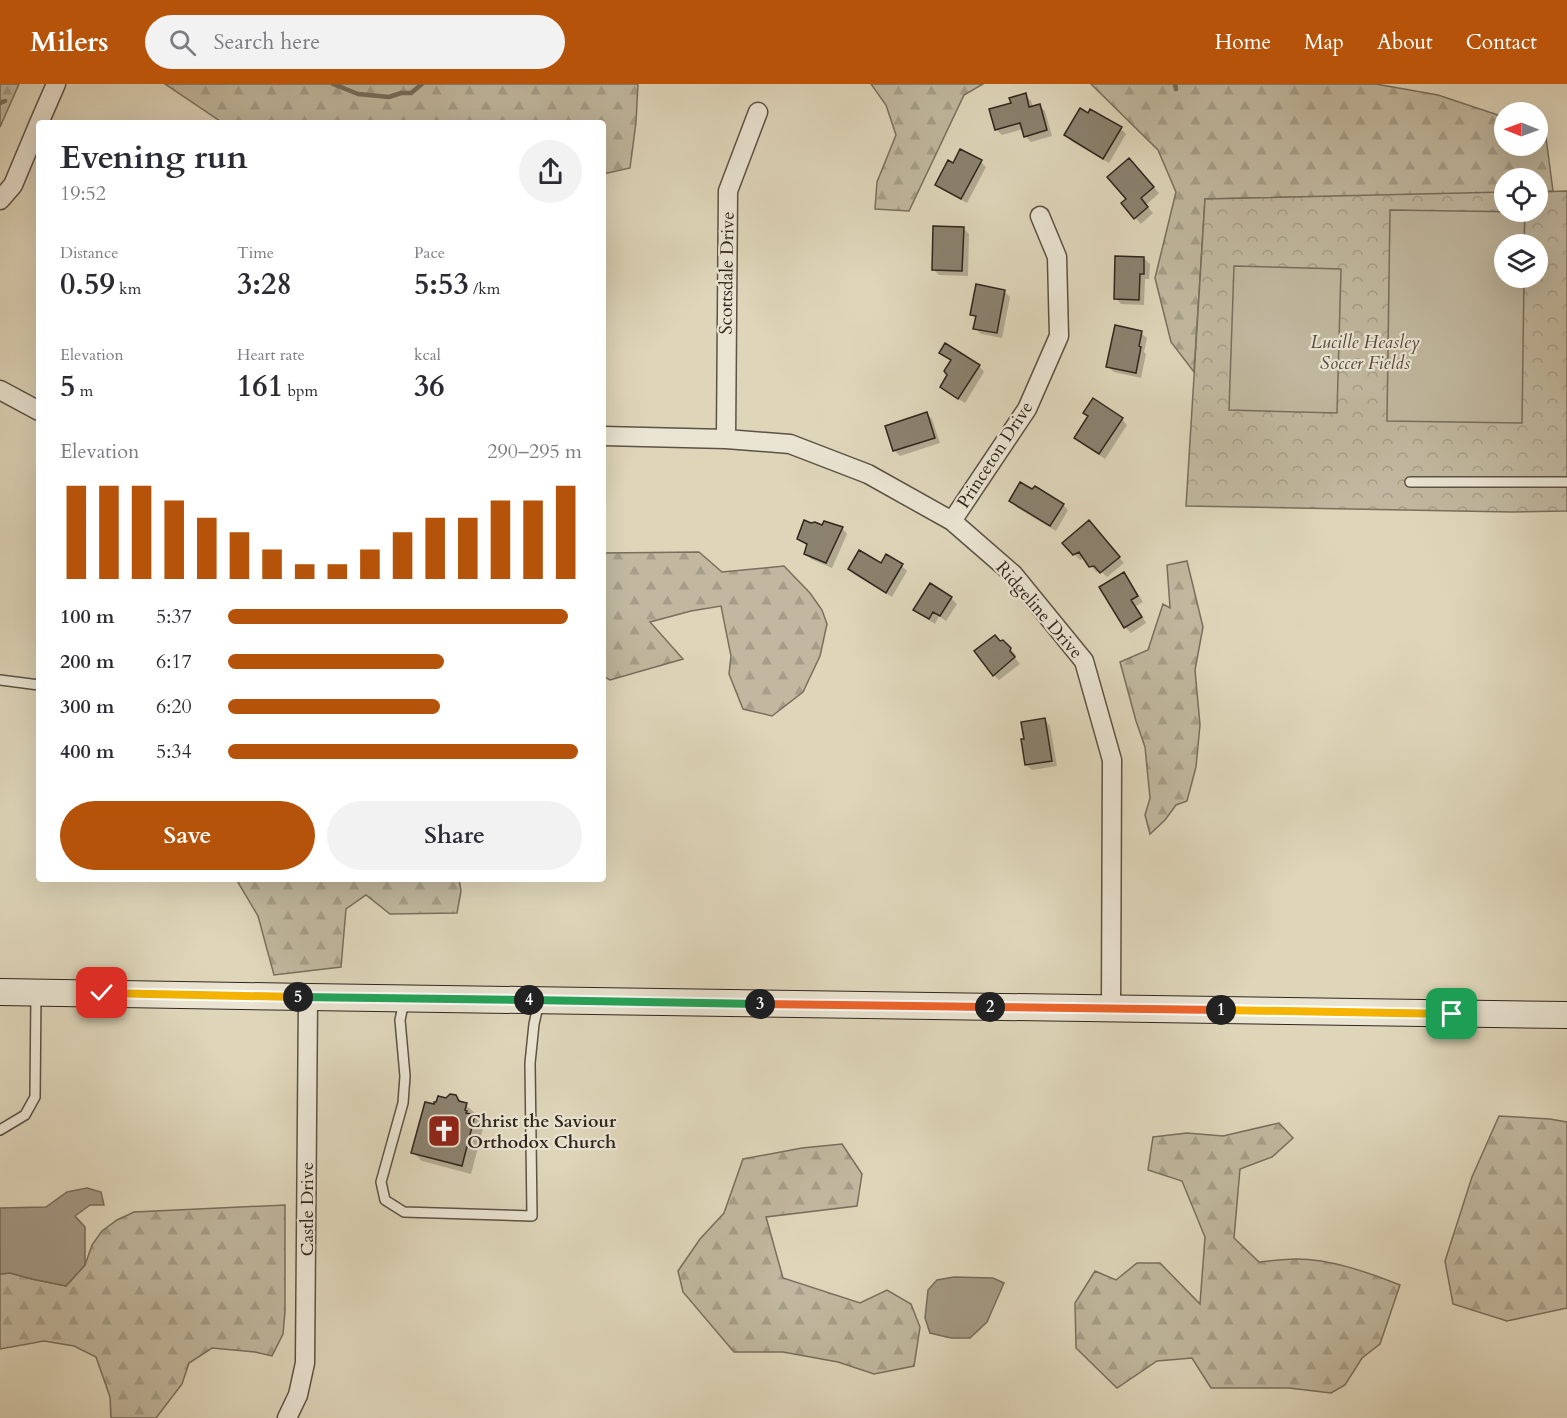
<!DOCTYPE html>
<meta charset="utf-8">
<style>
:root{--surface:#fff;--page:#f2f2f3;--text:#2b2b33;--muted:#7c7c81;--accent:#b45309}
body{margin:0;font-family:Cardo,serif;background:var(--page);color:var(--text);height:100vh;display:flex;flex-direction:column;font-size:22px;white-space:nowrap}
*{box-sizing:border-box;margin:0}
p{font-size:20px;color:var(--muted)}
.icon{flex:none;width:33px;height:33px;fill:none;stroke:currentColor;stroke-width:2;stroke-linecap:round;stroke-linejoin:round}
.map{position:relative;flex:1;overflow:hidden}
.panel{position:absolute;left:36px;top:36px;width:570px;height:762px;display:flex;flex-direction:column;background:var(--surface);border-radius:6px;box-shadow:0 6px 24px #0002}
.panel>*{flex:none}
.needle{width:39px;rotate:271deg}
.tools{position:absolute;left:1494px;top:18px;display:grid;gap:12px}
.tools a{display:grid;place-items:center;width:54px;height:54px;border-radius:50%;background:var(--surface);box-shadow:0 6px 24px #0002;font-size:30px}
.pin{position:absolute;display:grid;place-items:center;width:51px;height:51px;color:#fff;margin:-26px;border-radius:12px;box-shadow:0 3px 9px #0006}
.km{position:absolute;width:30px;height:30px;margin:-15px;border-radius:50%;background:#222;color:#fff;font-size:16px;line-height:30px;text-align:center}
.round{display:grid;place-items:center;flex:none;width:63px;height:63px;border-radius:32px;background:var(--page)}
.head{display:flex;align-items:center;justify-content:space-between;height:102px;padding:0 24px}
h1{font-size:33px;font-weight:600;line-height:45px}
.stats{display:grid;grid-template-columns:repeat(3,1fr);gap:9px;height:102px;padding:6px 24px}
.stats div{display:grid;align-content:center}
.stats b{font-size:30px;font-weight:600}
.stats small{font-size:16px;font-weight:400}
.stats p{font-size:16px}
.chart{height:168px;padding:12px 24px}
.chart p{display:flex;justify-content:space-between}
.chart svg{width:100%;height:108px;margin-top:6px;stroke:var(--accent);stroke-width:6}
.action{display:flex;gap:12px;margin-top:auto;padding:12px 24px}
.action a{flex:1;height:69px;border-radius:36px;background:var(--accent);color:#fff;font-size:24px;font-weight:600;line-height:69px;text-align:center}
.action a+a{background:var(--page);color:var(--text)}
ul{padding:0 24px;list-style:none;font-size:20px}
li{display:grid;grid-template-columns:96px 72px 1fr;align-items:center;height:45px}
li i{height:15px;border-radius:8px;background:var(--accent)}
header{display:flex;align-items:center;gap:36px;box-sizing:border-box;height:84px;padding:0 30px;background:var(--accent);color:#fff}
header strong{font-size:28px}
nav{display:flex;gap:33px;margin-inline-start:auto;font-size:21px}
.search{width:420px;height:54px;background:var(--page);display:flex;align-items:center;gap:15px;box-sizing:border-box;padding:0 21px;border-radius:33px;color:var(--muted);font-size:22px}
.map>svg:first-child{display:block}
.forest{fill:url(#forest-firs);stroke:#786f5e;stroke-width:1.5}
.park{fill:url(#park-crowns);stroke:#786f5e;stroke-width:1.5;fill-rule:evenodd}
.pitch{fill:#c1b89f;stroke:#786f5e;stroke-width:1.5}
.water{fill:#a49a85;stroke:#766c5c;stroke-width:1.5}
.shadow{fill:#0003}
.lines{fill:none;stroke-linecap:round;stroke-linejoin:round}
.stream{stroke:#766c5c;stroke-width:4.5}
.building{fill:#8b826f;stroke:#30261e;stroke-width:1.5}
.service-casing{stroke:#5c5245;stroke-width:12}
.minor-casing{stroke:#5c5245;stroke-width:21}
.secondary-casing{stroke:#30261e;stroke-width:28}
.service{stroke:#eae4d2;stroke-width:9}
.minor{stroke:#eae4d2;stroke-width:18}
.secondary{stroke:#eae4d2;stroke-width:26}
.split-1-casing{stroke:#fff;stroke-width:12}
.split-2-casing{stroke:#fff;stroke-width:12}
.split-3-casing{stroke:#fff;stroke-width:12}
.split-4-casing{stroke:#fff;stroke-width:12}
.split-5-casing{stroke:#fff;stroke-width:12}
.split-6-casing{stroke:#fff;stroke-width:12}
.split-1{stroke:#f5b400;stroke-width:8}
.split-2{stroke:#f0652b;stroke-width:8}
.split-3{stroke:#f0652b;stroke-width:8}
.split-4{stroke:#22a559;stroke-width:8}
.split-5{stroke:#22a559;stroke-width:8}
.split-6{stroke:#f5b400;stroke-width:8}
.labels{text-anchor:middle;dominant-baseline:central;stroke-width:4.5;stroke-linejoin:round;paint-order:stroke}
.street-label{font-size:18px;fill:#30261e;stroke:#eae4d2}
.park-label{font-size:18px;font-style:italic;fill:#544a3e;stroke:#eae4d2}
.poi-label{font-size:18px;font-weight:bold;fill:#30261e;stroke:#eae4d2;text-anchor:start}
</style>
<header>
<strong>Milers</strong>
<div class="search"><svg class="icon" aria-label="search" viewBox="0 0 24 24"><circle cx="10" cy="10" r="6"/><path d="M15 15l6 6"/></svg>Search here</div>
<nav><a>Home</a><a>Map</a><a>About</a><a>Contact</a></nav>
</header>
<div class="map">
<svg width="1567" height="1334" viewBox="0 0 1567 1334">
<defs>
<pattern id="forest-firs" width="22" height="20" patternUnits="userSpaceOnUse" patternTransform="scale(1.5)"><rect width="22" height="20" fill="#c1b89f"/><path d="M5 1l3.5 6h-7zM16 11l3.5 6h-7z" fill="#a69e88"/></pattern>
<pattern id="park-crowns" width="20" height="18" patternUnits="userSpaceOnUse" patternTransform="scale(1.5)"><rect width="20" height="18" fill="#c1b89f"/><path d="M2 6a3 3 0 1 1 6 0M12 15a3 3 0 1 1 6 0" fill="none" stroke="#a69e88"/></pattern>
</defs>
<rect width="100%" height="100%" fill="#dfd6ba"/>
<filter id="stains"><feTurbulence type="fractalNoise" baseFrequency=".00333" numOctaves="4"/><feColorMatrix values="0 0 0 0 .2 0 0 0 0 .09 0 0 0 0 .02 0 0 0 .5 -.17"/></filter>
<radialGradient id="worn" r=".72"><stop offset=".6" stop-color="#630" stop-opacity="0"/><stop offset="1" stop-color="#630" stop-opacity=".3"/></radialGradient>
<!-- forest -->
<path class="forest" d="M0 0H19L0 43Z
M165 0H638L636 38 630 84 603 90V39H223Z
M871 0H983L964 11 909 127 875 125 877 98 896 51 886 21Z
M1091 0H1376L1438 11 1504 33V62H1538V44L1545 46 1553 107 1538 108V94H1504V109L1205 115 1194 288 1171 258 1155 194 1176 108 1158 66Z
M699 468 722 488 784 482 810 509 822 526 827 540 820 572 803 608 772 632 743 625 729 590 731 572 721 522 691 527 650 538 683 575 610 596 603 592V469Z
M1187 477 1203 543 1195 586 1200 641 1196 683 1187 717 1176 721 1165 736 1150 750 1145 731 1150 714 1145 663 1136 637 1120 578 1148 566 1163 520 1170 524 1167 481Z
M236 795H459L461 807 457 829 390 830 366 811 346 825 341 883 274 891 258 832Z
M1499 1032 1550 1035 1567 1038V1224L1507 1237 1453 1220 1445 1177 1472 1093Z
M1279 1039 1293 1054 1272 1073 1240 1085 1234 1154 1259 1178C1271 1177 1284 1175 1296 1175 1331 1175 1367 1188 1400 1201L1380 1260 1362 1274 1345 1301 1331 1309 1289 1304H1211L1192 1274 1157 1277 1117 1304 1076 1264 1075 1219 1095 1187 1116 1196 1137 1179H1160L1200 1220 1205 1153 1182 1097 1148 1086 1153 1053 1187 1049 1223 1052Z
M842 1060 862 1090 857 1122 766 1133 783 1194 860 1219 887 1206 911 1220 920 1243 914 1282 874 1290 838 1278 783 1268H734L683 1208 678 1187 700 1155 724 1129 743 1075 802 1064Z
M285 1121V1227L283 1250 272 1272 255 1268 212 1264 189 1279 182 1300 156 1334H111L110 1313 96 1273 74 1262 44 1257 0 1265V1190L10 1189 32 1195 66 1202 85 1181 92 1161 102 1147 117 1136 134 1128Z"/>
<!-- park -->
<path class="park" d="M1567 107V427L1512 428 1186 422 1205 115 1504 108V128H1538V108ZM1504 160H1538V194H1504Z"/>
<!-- pitch -->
<path class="pitch" d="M1390 126 1525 128 1524 160H1504V194H1524L1522 339 1387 337Z
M1234 182 1341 185 1337 329 1229 326Z"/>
<!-- water -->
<path class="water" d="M87 1104 101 1108 104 1121H90L75 1132 85 1143V1181L66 1202 32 1195 10 1189 0 1190V1124L46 1123 67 1108Z
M954 1193 993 1194 1004 1199 987 1238 970 1254H951L930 1249 925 1234 928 1206 937 1196Z"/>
<!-- shadow -->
<path class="shadow" d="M1025 11 1031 17 1033 23 1040 22 1045 27 1052 52 1031 58 1025 52 1023 45 1002 51 996 45 1013 20Z
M1121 45 1126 50 1109 79 1071 57 1066 51Z
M981 78 986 83 967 119 943 106 937 100 953 81Z
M1134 82 1159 109 1146 121 1153 129 1141 140 1123 120 1128 115Z
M963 144 969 150 968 192 939 191 933 185Z
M1144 174 1150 180 1149 195H1145L1144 221 1121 220 1116 214Z
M1004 207 1010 213 1002 254 981 250 975 244 977 235 972 230Z
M1141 249 1147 254 1144 268 1146 270 1141 294 1114 288 1108 283Z
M941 268 979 282 984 288 965 319 947 308 942 303 949 291 952 277Z
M1085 329 1122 335 1127 341 1105 375 1081 359 1076 354 1089 333Z
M927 330 932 335 940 359 900 372 894 366Z
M1011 417 1063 421 1068 426 1056 447 1016 423Z
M823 442 842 444 847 450 832 484 811 475 806 469 808 462 799 455Z
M1094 444 1124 479 1107 493 1101 487 1096 488 1085 474 1080 476 1064 459Z
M902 482 907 487 892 513 855 491 849 485Z
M1124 490 1129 496 1143 518 1136 522 1146 539 1131 549 1125 543 1102 504Z
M951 514 957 520 946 537 939 532 935 540 921 531 915 525Z
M1003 558 1016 571 1015 574 1020 580 999 596 994 591 1000 559Z
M1045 636 1050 642 1057 682 1032 686 1026 681 1025 656Z
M455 1012 475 1029 474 1032 484 1041 471 1090 422 1077 413 1068 435 1022Z"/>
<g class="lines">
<!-- stream -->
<path class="stream" d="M333 0 358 10 389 13 401 9H411L422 0
M1175 0 1176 5
M0 19 5 17"/>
</g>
<!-- building -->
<path class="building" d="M1026 9 1029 23 1040 20 1047 46 1024 53 1020 39 995 46 989 25 1011 19 1009 14Z
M1080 24 1088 29 1090 25 1122 43 1103 75 1064 51Z
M960 65 982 76 961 115 935 101 948 76 953 79Z
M1129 74 1154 103 1141 114 1148 123 1134 135 1121 119 1126 115 1107 93Z
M933 142 964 143 962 187 932 186Z
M1115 172 1144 173V190H1140L1139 216 1114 215Z
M976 200 1005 206 997 249 973 245 976 232 970 231Z
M1115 241 1142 247 1139 262 1141 263 1136 289 1106 283Z
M945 259 980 281 958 315 940 303 947 291 944 287 951 276 939 269Z
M1093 314 1123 334 1099 370 1074 354 1088 332 1083 329Z
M927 328 935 354 893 367 885 342Z
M1020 398 1032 405 1035 402 1064 420 1050 442 1009 417Z
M804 436 811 439 815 438 822 441 824 437 843 443 826 479 804 470 807 460 797 455Z
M1089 436 1120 473 1100 489 1094 482 1089 483 1079 468 1073 471 1062 459Z
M859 466 881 479 886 470 903 480 886 509 848 485Z
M1124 488 1138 512 1131 516 1142 533 1124 544 1099 503Z
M930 499 952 513 940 532 933 528 929 535 913 526Z
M995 551 1000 557 1003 556 1011 564 1010 567 1015 573 993 592 974 567Z
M1045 634 1052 677 1025 681 1021 655H1024L1021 638Z
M450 1010 456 1011 459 1017 467 1019 465 1026 467 1027 466 1029 475 1031 462 1082 411 1069 425 1018 434 1020V1018H436L438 1012 446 1014Z"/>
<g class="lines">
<defs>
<path id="service" d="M1410 398H1567
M0 596 39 601
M404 917 400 936 405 992 403 1019 381 1098 385 1116 404 1128 532 1132 530 979 534 940 539 918
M0 1046 25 1031 35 1013 36 909"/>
<path id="minor" d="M39 39 56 0
M0 116 13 101 39 39
M0 306 39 327
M603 352 726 355 790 360 868 390 952 437 1013 490 1084 577 1112 676 1111 925
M726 355 728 107 758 28
M952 437 1027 325 1059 252 1057 173 1040 132
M287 1334 298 1311 305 1279 308 913"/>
<path id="secondary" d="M0 908 308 913 1567 931"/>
</defs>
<!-- service casing -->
<use href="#service" class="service-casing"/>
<!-- minor casing -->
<use href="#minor" class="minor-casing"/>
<!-- secondary casing -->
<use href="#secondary" class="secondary-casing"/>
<!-- service -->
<use href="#service" class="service"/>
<!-- minor -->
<use href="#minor" class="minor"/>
<!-- secondary -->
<use href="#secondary" class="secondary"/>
</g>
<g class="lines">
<defs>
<path id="split-1" d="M1221 926 1452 930"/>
<path id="split-2" d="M990 923 1221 926"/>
<path id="split-3" d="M760 920 990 923"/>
<path id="split-4" d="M529 916 760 920"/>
<path id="split-5" d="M298 913 529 916"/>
<path id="split-6" d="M102 909 298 913"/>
</defs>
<!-- split-1 casing -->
<use href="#split-1" class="split-1-casing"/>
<!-- split-2 casing -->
<use href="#split-2" class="split-2-casing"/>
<!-- split-3 casing -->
<use href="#split-3" class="split-3-casing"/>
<!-- split-4 casing -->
<use href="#split-4" class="split-4-casing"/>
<!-- split-5 casing -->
<use href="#split-5" class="split-5-casing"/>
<!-- split-6 casing -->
<use href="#split-6" class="split-6-casing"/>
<!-- split-1 -->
<use href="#split-1" class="split-1"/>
<!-- split-2 -->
<use href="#split-2" class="split-2"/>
<!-- split-3 -->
<use href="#split-3" class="split-3"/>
<!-- split-4 -->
<use href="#split-4" class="split-4"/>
<!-- split-5 -->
<use href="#split-5" class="split-5"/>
<!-- split-6 -->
<use href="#split-6" class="split-6"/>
</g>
<!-- icons -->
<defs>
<symbol id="church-square" viewBox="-11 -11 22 22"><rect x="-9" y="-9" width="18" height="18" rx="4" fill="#8f2418" stroke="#eae4d2"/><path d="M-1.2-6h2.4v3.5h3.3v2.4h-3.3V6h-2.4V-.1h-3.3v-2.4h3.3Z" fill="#fff"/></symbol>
</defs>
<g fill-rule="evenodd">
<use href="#church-square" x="425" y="1028" width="38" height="38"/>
</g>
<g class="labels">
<!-- street labels -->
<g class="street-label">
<text transform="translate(727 189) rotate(-89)">Scottsdale Drive</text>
<text transform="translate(995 371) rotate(-57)">Princeton Drive</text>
<text transform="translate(1039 526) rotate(49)">Ridgeline Drive</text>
<text transform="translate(307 1125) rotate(-90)">Castle Drive</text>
</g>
<!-- park labels -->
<g class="park-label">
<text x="1365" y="258">Lucille Heasley<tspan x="1365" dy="21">Soccer Fields</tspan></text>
</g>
<!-- poi labels -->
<g class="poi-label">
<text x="467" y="1037">Christ the Saviour<tspan x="467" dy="21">Orthodox Church</tspan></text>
</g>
</g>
<rect width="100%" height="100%" filter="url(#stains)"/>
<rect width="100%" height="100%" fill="url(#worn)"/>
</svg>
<div class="tools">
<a><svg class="needle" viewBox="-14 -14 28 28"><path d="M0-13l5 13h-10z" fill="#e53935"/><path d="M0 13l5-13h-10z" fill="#7c7c81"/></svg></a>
<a><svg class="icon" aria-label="locate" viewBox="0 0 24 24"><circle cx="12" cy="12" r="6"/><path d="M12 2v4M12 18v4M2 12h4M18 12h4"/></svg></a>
<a><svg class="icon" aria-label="layers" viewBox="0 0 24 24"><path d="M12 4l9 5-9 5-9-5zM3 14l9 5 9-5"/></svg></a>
</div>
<div class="pin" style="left:1452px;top:930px;background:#1e9e55"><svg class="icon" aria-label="arrive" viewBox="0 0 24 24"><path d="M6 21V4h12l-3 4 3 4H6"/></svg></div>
<div class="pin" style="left:102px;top:909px;background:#d93025"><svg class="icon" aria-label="check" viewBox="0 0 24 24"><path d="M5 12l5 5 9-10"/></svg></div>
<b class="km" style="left:1221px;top:926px">1</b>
<b class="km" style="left:990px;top:923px">2</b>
<b class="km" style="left:760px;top:920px">3</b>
<b class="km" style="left:529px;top:916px">4</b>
<b class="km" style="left:298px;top:913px">5</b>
<section class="panel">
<div class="head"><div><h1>Evening run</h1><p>19:52</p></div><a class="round"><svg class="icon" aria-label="share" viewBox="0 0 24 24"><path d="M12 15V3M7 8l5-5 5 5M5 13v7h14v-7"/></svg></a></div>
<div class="stats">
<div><p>Distance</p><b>0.59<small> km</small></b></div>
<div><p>Time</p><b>3:28</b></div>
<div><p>Pace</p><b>5:53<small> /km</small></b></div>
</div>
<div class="stats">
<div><p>Elevation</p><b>5<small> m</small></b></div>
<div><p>Heart rate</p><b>161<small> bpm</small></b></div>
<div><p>kcal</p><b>36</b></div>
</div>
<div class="chart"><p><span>Elevation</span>290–295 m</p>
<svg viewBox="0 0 160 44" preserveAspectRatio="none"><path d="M5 44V6M15 44V6M25 44V6M35 44V12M45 44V19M55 44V25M65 44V32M75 44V38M85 44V38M95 44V32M105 44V25M115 44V19M125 44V19M135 44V12M145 44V12M155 44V6"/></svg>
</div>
<ul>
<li><b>100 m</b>5:37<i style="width:96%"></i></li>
<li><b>200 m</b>6:17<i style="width:61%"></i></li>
<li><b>300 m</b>6:20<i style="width:60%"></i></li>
<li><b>400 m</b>5:34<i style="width:99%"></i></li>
</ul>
<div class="action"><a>Save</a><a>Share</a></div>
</section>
</div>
